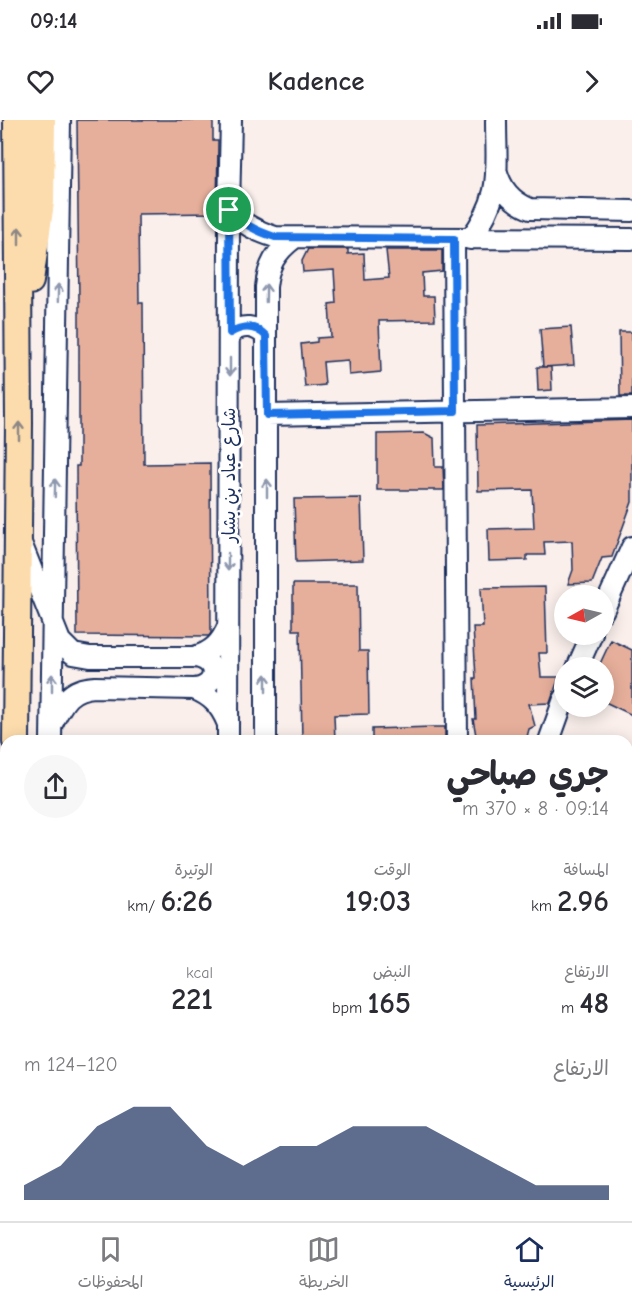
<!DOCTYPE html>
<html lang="ar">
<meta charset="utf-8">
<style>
:root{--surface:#fff;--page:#f7f7f7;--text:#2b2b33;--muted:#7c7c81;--line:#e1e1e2;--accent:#1b2f5e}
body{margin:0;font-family:"Comic Neue","Playpen Sans Arabic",sans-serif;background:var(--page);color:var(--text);direction:rtl;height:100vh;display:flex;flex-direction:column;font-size:22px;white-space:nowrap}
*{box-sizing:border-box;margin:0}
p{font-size:20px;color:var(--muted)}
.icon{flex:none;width:33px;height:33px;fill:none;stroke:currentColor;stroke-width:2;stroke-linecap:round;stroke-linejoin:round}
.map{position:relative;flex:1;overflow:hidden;direction:ltr}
.sheet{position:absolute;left:0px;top:615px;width:633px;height:486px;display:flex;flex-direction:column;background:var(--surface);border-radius:18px 18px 0 0;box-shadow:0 3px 15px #0003;direction:rtl}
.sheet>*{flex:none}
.needle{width:39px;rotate:262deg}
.controls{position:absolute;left:554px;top:465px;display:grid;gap:12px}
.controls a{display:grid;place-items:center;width:60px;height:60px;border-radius:50%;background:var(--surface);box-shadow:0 3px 15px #0003;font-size:30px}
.pin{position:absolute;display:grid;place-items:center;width:51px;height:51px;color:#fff;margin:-26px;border:3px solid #fff;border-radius:50%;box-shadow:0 2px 6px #0007}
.round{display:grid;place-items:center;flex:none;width:63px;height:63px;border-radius:32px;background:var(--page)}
.headline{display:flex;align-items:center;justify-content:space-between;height:102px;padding:0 24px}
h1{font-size:33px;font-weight:700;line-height:45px}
.metrics{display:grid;grid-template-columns:repeat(3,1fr);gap:9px;height:102px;padding:6px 24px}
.metrics div{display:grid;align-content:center}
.metrics b{font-size:30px;font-weight:700}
.metrics small{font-size:16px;font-weight:400}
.metrics p{font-size:16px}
.chart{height:168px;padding:12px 24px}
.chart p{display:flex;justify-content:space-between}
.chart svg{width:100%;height:108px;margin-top:6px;fill:var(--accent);opacity:.7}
.status{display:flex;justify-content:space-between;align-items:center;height:42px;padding:0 30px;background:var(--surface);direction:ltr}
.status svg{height:16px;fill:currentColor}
header{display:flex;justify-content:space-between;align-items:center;height:78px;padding:0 24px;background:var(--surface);font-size:27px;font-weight:700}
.menu{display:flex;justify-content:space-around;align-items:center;height:84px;border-top:2px solid var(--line);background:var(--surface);font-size:16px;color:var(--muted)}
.menu a{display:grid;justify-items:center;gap:3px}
.menu .current{color:var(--accent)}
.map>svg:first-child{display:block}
.building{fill:#e6af9b;stroke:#1b2f5e;stroke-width:1.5}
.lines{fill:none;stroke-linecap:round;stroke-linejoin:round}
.minor-casing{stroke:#1b2f5e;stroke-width:24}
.major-casing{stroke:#1b2f5e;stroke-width:30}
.minor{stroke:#fff;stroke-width:20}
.major{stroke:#fcdcac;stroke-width:26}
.oneway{stroke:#8c8685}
.oneway2{stroke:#8d97ae}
.route-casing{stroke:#fff;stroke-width:12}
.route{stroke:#1a73e8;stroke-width:8}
.labels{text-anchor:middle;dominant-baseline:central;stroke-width:6;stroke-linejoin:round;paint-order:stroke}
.street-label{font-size:18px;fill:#1b2f5e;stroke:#fff}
</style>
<div class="status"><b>09:14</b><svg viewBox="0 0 49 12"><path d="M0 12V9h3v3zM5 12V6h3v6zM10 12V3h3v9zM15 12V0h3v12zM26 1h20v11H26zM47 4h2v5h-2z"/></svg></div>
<header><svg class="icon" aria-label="forward" viewBox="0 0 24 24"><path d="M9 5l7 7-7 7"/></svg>Kadence<svg class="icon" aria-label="heart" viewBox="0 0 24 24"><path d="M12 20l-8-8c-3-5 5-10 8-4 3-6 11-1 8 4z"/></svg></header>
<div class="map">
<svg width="632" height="1101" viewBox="0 0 632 1101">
<rect width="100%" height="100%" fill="#faefeb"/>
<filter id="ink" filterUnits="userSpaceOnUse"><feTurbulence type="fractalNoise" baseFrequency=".0167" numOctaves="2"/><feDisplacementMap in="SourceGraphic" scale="12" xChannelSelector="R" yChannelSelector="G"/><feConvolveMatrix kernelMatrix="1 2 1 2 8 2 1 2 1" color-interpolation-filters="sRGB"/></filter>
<g filter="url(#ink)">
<!-- building -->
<path class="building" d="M77 0H213V21H218L217 93 138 94 139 183H143L144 344 210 343 211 513 209 516 77 515 76 346H79V183Z
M308 129H348V134L364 133 365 160 389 158 386 130H442V151L422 153 423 176H434L435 200 379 201 381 252 349 255 348 240 323 242 325 265 305 267 301 224 317 222V218L331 217 329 184 336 183 334 150 303 152 302 141Z
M571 207 574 245 543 247 540 209Z
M619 212H632V276H620Z
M537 247H551L552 270 538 271Z
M632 300V382L612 437 602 438 592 463 568 464 573 450 572 421 544 422 545 435H527V440L489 441 488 409 534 408 532 370 478 371 477 305Z
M424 313 434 318 435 347H443L444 370H377V314Z
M361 378 363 440 296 442 294 379Z
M293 464H358L359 531H368L369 594 334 595 335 621H302L300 510H293Z
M545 467 547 533H539L541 557H559L550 583 529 584 535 606 529 609 526 621H477L473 599H476L474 558H476L473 507H483L481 468Z
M611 520 632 530V595L603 581V548H598Z
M432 607H445V621H372V609Z"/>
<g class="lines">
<defs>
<path id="minor" d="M496 49C501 69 511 81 530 89L632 91
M229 90C243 104 256 111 275 117L632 119
M454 119 457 621
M470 119C503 76 496 51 496 0
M230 213C243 204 255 205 266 216
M266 295 632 288
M21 423 60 521 73 534 90 537H194C212 532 221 523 228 506
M603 491 632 427
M577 548 592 514
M194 569C219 567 219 539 194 537
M53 602C63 582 70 568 95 567L194 569C211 576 220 585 227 602
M51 621 60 0
M228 621 229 90 231 0
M266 621V167C268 145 276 132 293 119
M549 621 564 579
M627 698 632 697
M627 1011 632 1013
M45 1101V1095
M223 1101V1095
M264 1101V1095"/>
<path id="major" d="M30 161 41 82 42 0
M16 621 19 303 17 0
M627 872 632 861
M627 962 632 951
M11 1101V1095
M522 1101 525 1095
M563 1101 566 1095"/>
</defs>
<!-- minor casing -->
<use href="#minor" class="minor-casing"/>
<!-- major casing -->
<use href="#major" class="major-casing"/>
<!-- minor -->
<use href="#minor" class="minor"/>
<!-- major -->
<use href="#major" class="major"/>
</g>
<!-- one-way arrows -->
<defs><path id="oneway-shaft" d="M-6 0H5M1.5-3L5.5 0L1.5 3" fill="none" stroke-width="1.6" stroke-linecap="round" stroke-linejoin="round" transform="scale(1.5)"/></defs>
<g class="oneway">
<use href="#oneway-shaft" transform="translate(19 116) rotate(-90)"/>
<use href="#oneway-shaft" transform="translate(19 311) rotate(-90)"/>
</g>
<g class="oneway2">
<use href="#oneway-shaft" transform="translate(58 173) rotate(-89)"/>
<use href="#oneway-shaft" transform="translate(266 173) rotate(-89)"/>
<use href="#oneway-shaft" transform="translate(230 247) rotate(90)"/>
<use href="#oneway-shaft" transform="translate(55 368) rotate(-89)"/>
<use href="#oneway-shaft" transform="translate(267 368) rotate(-90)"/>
<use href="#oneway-shaft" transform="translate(228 442) rotate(90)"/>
<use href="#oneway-shaft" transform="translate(52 563) rotate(-90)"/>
<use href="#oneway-shaft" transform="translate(266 563) rotate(-90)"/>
</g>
</g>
<g class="lines" filter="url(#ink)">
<defs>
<path id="route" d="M229 90C243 104 256 111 275 117L454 119 455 291 267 295 266 216C255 205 243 205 230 213Z"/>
</defs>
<!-- route casing -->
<use href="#route" class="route-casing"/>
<!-- route -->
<use href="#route" class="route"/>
</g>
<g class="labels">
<!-- street labels -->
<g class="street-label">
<text transform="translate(229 355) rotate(-90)">شارع عباد بن بشار</text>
</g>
</g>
</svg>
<div class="controls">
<a><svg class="needle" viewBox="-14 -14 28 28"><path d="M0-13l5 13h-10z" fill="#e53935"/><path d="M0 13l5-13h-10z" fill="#7c7c81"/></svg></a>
<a><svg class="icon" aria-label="layers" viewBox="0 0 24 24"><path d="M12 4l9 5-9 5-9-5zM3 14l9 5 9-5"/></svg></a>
</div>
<div class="pin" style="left:229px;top:90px;background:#1e9e55"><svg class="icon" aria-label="arrive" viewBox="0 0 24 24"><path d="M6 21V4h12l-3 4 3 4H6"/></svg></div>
<section class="sheet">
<div class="headline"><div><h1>جري صباحي</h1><p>09:14 · 8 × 370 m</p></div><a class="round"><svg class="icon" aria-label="share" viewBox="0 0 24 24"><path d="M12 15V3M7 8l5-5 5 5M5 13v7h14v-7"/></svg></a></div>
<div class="metrics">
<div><p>المسافة</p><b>2.96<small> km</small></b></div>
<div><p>الوقت</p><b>19:03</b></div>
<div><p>الوتيرة</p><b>6:26<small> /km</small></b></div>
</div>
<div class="metrics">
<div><p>الارتفاع</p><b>48<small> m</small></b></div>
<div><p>النبض</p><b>165<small> bpm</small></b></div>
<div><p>kcal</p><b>221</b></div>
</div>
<div class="chart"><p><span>الارتفاع</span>120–124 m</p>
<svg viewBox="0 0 160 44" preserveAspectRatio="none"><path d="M0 44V38L10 30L20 14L30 6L40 6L50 22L60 30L70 22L80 22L90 14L100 14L110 14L120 22L130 30L140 38L150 38L160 38V44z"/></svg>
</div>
</section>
</div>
<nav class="menu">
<a class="current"><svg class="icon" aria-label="home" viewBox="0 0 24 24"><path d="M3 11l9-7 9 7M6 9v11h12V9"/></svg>الرئيسية</a>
<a><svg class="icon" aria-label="map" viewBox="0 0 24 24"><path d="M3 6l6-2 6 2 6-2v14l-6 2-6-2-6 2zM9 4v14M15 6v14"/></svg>الخريطة</a>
<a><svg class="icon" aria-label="saved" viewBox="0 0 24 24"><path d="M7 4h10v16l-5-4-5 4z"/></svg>المحفوظات</a>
</nav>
